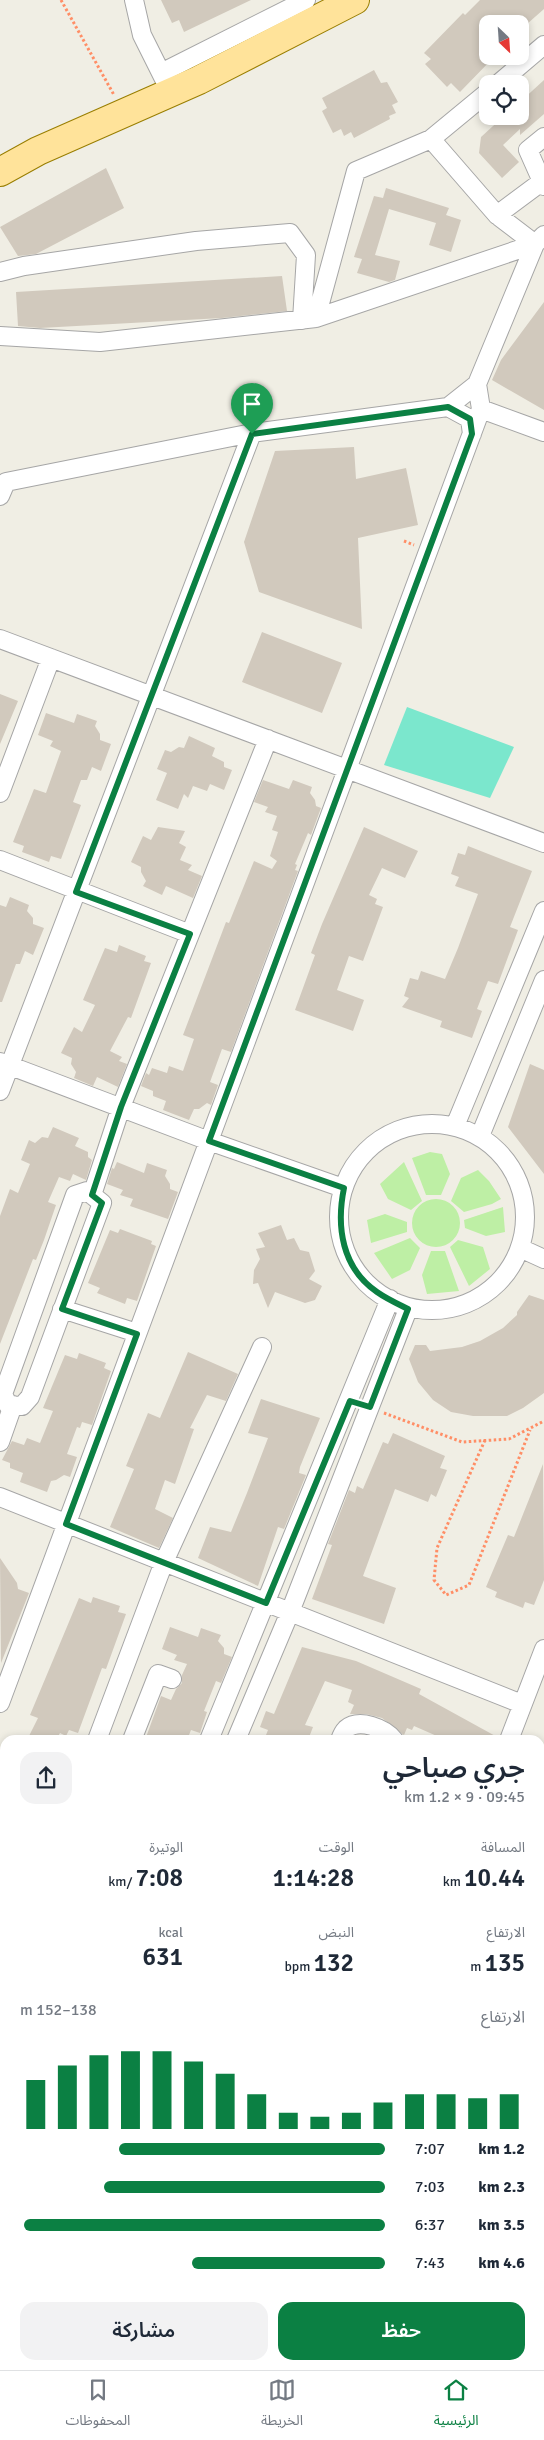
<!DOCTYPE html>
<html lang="ar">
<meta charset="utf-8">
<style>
:root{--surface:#fff;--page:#f2f2f3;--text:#1f2937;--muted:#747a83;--line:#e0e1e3;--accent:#0b8043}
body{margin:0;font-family:Signika,"Noto Sans Arabic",sans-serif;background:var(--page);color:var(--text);direction:rtl;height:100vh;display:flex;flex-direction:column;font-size:19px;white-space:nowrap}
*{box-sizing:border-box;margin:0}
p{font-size:16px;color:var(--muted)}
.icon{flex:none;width:28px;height:28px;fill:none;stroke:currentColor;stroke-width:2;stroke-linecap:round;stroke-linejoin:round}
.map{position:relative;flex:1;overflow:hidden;direction:ltr}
.side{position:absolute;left:0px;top:1735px;width:545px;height:635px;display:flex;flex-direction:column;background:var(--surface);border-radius:15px 15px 0 0;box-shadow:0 2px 8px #0003;direction:rtl}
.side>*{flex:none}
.needle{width:32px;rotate:155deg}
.tools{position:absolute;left:479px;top:15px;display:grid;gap:10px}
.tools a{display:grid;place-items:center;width:50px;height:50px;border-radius:10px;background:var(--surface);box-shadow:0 2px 8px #0003;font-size:25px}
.pin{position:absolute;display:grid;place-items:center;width:42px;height:42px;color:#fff;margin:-51px -21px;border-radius:50% 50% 50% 0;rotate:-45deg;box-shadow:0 0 5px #0007}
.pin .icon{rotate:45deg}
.round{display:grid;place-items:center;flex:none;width:52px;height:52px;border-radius:15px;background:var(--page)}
.overview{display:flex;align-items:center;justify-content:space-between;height:85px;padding:0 20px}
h1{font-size:28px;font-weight:600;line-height:38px}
.metrics{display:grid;grid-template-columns:repeat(3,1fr);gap:8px;height:85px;padding:5px 20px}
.metrics div{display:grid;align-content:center}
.metrics b{font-size:25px;font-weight:600}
.metrics small{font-size:14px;font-weight:400}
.metrics p{font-size:14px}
.chart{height:140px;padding:10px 20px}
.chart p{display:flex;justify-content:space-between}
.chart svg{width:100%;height:90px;margin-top:5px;stroke:var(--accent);stroke-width:6}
.button{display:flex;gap:10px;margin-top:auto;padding:10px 20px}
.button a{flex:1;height:58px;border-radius:15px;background:var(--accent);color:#fff;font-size:20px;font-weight:600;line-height:58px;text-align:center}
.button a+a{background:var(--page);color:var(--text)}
ul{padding:0 20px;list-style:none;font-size:16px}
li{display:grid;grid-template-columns:80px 60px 1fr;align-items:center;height:38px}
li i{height:12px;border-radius:6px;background:var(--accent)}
.tab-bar{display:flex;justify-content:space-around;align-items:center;height:70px;border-top:1px solid var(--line);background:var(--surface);font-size:14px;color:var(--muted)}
.tab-bar a{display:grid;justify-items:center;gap:2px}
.tab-bar .active{color:var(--accent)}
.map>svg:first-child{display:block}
.farmland{fill:#e9f1ce}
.grass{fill:#beefa5}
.cemetery{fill:#a3cbaf}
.pitch{fill:#7be7cd}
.building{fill:#d1c9bd}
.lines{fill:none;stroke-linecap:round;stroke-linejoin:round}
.minor-casing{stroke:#a6a6a6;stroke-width:20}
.tertiary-casing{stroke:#a6a6a6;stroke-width:25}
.primary-casing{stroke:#997e00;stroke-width:30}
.path{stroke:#ff8e66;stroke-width:3;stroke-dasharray:2.5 2.5;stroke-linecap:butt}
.minor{stroke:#fff;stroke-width:18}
.tertiary{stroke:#fff;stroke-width:22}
.primary{stroke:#ffe39a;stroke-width:28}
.route-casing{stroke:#fff;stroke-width:10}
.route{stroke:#0b8043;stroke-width:6}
</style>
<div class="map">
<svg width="544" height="2370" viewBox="0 0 544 2370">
<rect width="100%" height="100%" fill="#f0eee4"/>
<!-- farmland -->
<path class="farmland" d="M544 1848V2370H292L294 2365H540V1851Z"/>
<!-- grass -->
<path class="grass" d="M430 1152 442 1154 450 1174 441 1195H426L412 1158Z
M404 1162 422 1201 411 1210 388 1199 380 1184Z
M478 1170 489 1181 501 1199 492 1204 464 1212 451 1201 461 1178Z
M412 1223a24 24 0 1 1 48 0a24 24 0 1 1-48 0Z
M503 1207 505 1232 486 1236 465 1228 464 1220Z
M385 1214 407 1222V1232L371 1243 367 1220Z
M410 1238 420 1248 410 1270 392 1279 374 1253Z
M458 1240 483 1247 490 1269 469 1286 450 1247Z
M431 1251H445L459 1291 427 1294 422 1275Z
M0 1812 5 1814V1955L0 1953Z"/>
<!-- cemetery -->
<path class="cemetery" d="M111 2365H240L236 2370H129Z"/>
<!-- pitch -->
<path class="pitch" d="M407 707 514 747 490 798 384 765Z"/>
<!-- building -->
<path class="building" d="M161 0H251L184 32 179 20 172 23Z
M480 0H544V9L527 24H488V56H495L460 92 451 83 447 87 425 64 431 59 424 53 463 13 465 15Z
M374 70 381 83 387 82 398 102 392 105 396 113 389 116 390 119 354 138 351 132 344 136 341 129 333 133 322 111 327 108 322 98Z
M544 80V114L520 135V129L503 145 519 162 502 178 479 153 481 137 504 116H520V102Z
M106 168 124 208 36 254 18 256 0 227Z
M386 188 449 208 446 215 461 220 451 252 429 245 436 223 389 209 375 255 400 261 395 280 389 282 357 273 362 259 354 257 374 196 383 198Z
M282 276 287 311 222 318 40 328 18 326 16 292Z
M544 302V410L492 380 501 360Z
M354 447 356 479 406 468 418 525 358 538 362 629 259 592 244 542 275 451Z
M262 632 342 663 322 713 242 682Z
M0 694 18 701 0 744Z
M46 713 74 723 77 714 97 721 95 726 100 734V740L111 744 101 771 92 767 87 780H81L73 802 81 805 61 859 51 856 49 862 22 852 24 846 13 842 34 789 46 793 61 751 50 746 53 741 38 735Z
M189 736 215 748 212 756 224 762V767L232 770 224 790 210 784 207 791 193 786 188 798 184 794 178 809 156 800 167 773 157 769 165 750 171 752 179 747 184 748Z
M263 780 289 789 293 780 312 787 310 793 315 800 316 806 321 808 311 835 308 833 295 864 297 865 295 870 298 871 231 1052 222 1049 210 1082 218 1085 211 1105 207 1103 199 1109H194L189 1120 163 1110 166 1101 153 1096V1091L141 1086 146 1073 149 1075 152 1068 167 1073 169 1066 183 1071 194 1039 183 1035 226 922 229 923 254 861 272 869 277 861 270 856 278 832 272 830 277 816 265 812 268 807 254 802Z
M158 827 185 831 179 843 186 847 180 860 192 865 188 870 202 876 193 898 166 886 162 895 143 886 146 881 141 872V867L131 862 143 836 151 840Z
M364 827 418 851 405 878 382 868 369 895 377 899 375 904 383 907 363 961 349 956 337 990 364 1000 353 1031 295 1010 315 955 311 953 322 924Z
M468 846 532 871 510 927 518 930 505 965 498 984 488 981 477 1009 482 1011 472 1038 440 1027 442 1021 402 1007 409 998 404 996 410 978 418 980 421 971 445 979 458 948 478 894 455 886 459 877 451 874 458 853 465 855Z
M10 897 29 905 27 911 33 918V924L44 928 33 955 25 951 20 964H16L2 1002H0V905L6 907Z
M119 945 146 956 144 961 151 963 131 1018 128 1017 110 1051 122 1057 119 1061 127 1064 118 1087 97 1077 93 1086 74 1078 76 1072 71 1064 72 1058 61 1053 74 1027 82 1032 95 1005 83 1000 105 948 117 952Z
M530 1064 544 1070V1174L508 1127Z
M53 1127 79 1138 75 1146 88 1152V1157L92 1160 86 1180 73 1174 70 1181 59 1177 48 1202 56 1205 44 1240 36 1260 33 1259 0 1344V1216L10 1189 18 1193 30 1164 21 1160 29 1140 35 1143 42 1137 48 1138Z
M117 1162 144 1173 147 1163 167 1170 165 1176 170 1184V1189L178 1192 168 1219 130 1206 133 1199 120 1195 123 1190 107 1184 112 1168 114 1169Z
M281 1225 287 1240 294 1238 300 1250 309 1252 315 1271 309 1279 322 1286 315 1300 305 1303 275 1292 268 1308 258 1283 253 1284 254 1270 260 1259 256 1249 265 1247 258 1233Z
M120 1229 152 1241 151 1244 156 1246 137 1301 127 1298 125 1304 97 1293 100 1288 88 1283 110 1230 118 1233Z
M529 1295 544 1300V1393L523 1408 507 1416H473L451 1412 433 1400 418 1382 409 1359 415 1345H426L430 1351 462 1347 480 1341 503 1328 517 1315V1312Z
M188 1352 238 1374 226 1401 207 1395 190 1428 194 1429 175 1484 165 1480 155 1509 173 1518 159 1548 110 1527 134 1469 126 1466 148 1413 160 1418Z
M79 1353 106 1363 104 1368 111 1371 92 1425 82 1422 80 1428 77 1427 67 1454 77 1457 70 1477 64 1475 56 1480 51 1481 47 1492 20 1482 23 1473 10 1468V1463L2 1460 12 1441 24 1445 27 1438 40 1443 53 1411 43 1408 65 1355 77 1359Z
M261 1399 320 1418 300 1467 299 1473 306 1475 284 1529 278 1527 258 1586 198 1558 210 1527 231 1532 247 1493 268 1438 248 1433Z
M393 1433 445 1456 440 1468 447 1470 436 1497 431 1494 428 1502 395 1489 363 1576 396 1588 384 1624 312 1599 332 1545 328 1544 349 1490 355 1493 357 1486 363 1489 383 1442 388 1444Z
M543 1464 544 1580 534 1605 525 1602 523 1608 495 1597 497 1592 486 1587 508 1535 514 1537Z
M0 1558 17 1583 18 1589 29 1593 1 1663Z
M93 1597 120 1606 118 1612 126 1614 106 1669 102 1668 78 1733 69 1730 66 1736 60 1733 56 1740H27L38 1718 30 1715 79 1598 91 1603Z
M170 1627 198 1637 201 1628 221 1635 218 1641 224 1648V1654L232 1657 221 1683 216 1681 204 1711 207 1712 200 1733 191 1730 187 1740H145L161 1696 171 1700 176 1689 182 1683V1675L187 1664 174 1660 177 1655 162 1649Z
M302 1647 356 1661 421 1689 419 1694 499 1738V1740H446L414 1726 412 1730 407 1728 404 1735 382 1718 366 1714H350L354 1705 348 1702 352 1690 325 1681 305 1725 313 1727 308 1740H280L266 1735 268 1730 260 1727 266 1711 274 1714Z"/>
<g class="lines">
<defs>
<path id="minor" d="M134 0 142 35 166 83
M161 73 306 0
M498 84 544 45
M544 137 528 150 544 186
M497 215 544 180
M0 272 24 266 196 241 290 233 306 255 302 320
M316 318 356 171 431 139
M0 336 100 342 316 318 535 244 544 235
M477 384 535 244 497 215 431 139 488 92
M448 407 470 419 472 434
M481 409 544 432
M0 496 6 482 252 433 448 407 477 384 481 409 0 1703
M0 639 544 843
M0 793 51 658
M0 860 190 934
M0 1062 209 1141 343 1188
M0 1091 252 433
M339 1217a93 93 0 1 1 186 0a93 93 0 1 1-186 0Z
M455 1126 544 911
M480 1136 544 980
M87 1191 102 1203 30 1397 22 1406 8 1405 3 1394 75 1195Z
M92 1195 121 1107 268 739
M520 1248 544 1259
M62 1309 137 1333
M0 1442 13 1405
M0 1497 522 1704
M97 1740 164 1562 262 1347
M132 1740 158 1674 172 1679
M209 1740 390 1299
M236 1740 290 1612 408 1309
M340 1740C341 1737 343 1732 346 1729 359 1718 385 1728 394 1740
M509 1740 544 1649
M0 1799 5 1801
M0 1972 5 1974
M0 2018 5 2004
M0 2176 5 2178
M0 2261 5 2247
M0 2328 5 2316
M265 2370 266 2365"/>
<path id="tertiary" d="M0 2359 5 2361
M22 2365 41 2370"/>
<path id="primary" d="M0 172 38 151 199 80 355 0"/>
</defs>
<!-- minor casing -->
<use href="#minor" class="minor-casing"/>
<!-- tertiary casing -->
<use href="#tertiary" class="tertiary-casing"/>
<!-- primary casing -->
<use href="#primary" class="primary-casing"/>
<!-- path -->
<path class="path" d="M61 0 114 95
M404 541 414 545
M384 1413 462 1442 509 1439 544 1421
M485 1440 437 1548 434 1580 446 1595 469 1585 530 1430"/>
<!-- minor -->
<use href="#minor" class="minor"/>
<!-- tertiary -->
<use href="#tertiary" class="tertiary"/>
<!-- primary -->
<use href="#primary" class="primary"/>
</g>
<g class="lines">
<defs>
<path id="route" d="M448 407 470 419 472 434 209 1141 344 1188C336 1227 342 1268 377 1292 387 1299 398 1304 408 1309L370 1407 350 1401 266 1603 66 1524 137 1334 62 1309 102 1203 92 1195 121 1107 190 934 76 892 252 434Z"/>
</defs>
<!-- route casing -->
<use href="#route" class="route-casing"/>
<!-- route -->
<use href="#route" class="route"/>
</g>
</svg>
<div class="tools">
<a><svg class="needle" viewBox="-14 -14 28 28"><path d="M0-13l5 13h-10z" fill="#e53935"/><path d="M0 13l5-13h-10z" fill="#747a83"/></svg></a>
<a><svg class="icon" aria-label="locate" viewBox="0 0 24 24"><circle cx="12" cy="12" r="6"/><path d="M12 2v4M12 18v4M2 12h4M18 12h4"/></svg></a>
</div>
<div class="pin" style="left:252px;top:434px;background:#1e9e55"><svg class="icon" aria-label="arrive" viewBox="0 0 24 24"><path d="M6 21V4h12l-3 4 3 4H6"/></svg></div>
<section class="side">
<div class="overview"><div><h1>جري صباحي</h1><p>09:45 · 9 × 1.2 km</p></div><a class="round"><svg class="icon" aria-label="share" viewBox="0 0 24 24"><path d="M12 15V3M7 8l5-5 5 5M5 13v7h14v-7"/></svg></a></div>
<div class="metrics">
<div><p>المسافة</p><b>10.44<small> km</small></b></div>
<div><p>الوقت</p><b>1:14:28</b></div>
<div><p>الوتيرة</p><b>7:08<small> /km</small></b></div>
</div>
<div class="metrics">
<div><p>الارتفاع</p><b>135<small> m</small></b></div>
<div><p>النبض</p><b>132<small> bpm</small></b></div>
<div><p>kcal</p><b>631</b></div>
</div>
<div class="chart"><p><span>الارتفاع</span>138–152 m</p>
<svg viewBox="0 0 160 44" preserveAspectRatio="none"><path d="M5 44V20M15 44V13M25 44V8M35 44V6M45 44V6M55 44V11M65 44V17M75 44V27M85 44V36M95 44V38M105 44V36M115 44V31M125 44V27M135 44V27M145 44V29M155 44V27"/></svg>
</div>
<ul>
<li><b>1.2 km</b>7:07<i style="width:73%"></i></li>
<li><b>2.3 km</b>7:03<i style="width:77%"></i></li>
<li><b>3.5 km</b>6:37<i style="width:99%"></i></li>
<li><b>4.6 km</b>7:43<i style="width:53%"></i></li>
</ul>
<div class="button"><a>حفظ</a><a>مشاركة</a></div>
</section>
</div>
<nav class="tab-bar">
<a class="active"><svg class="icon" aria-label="home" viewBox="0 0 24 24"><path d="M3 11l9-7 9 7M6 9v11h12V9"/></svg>الرئيسية</a>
<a><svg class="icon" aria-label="map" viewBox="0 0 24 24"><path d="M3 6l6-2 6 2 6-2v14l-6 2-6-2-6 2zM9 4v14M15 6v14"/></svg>الخريطة</a>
<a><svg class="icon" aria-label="saved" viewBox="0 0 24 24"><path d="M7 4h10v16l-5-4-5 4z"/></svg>المحفوظات</a>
</nav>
